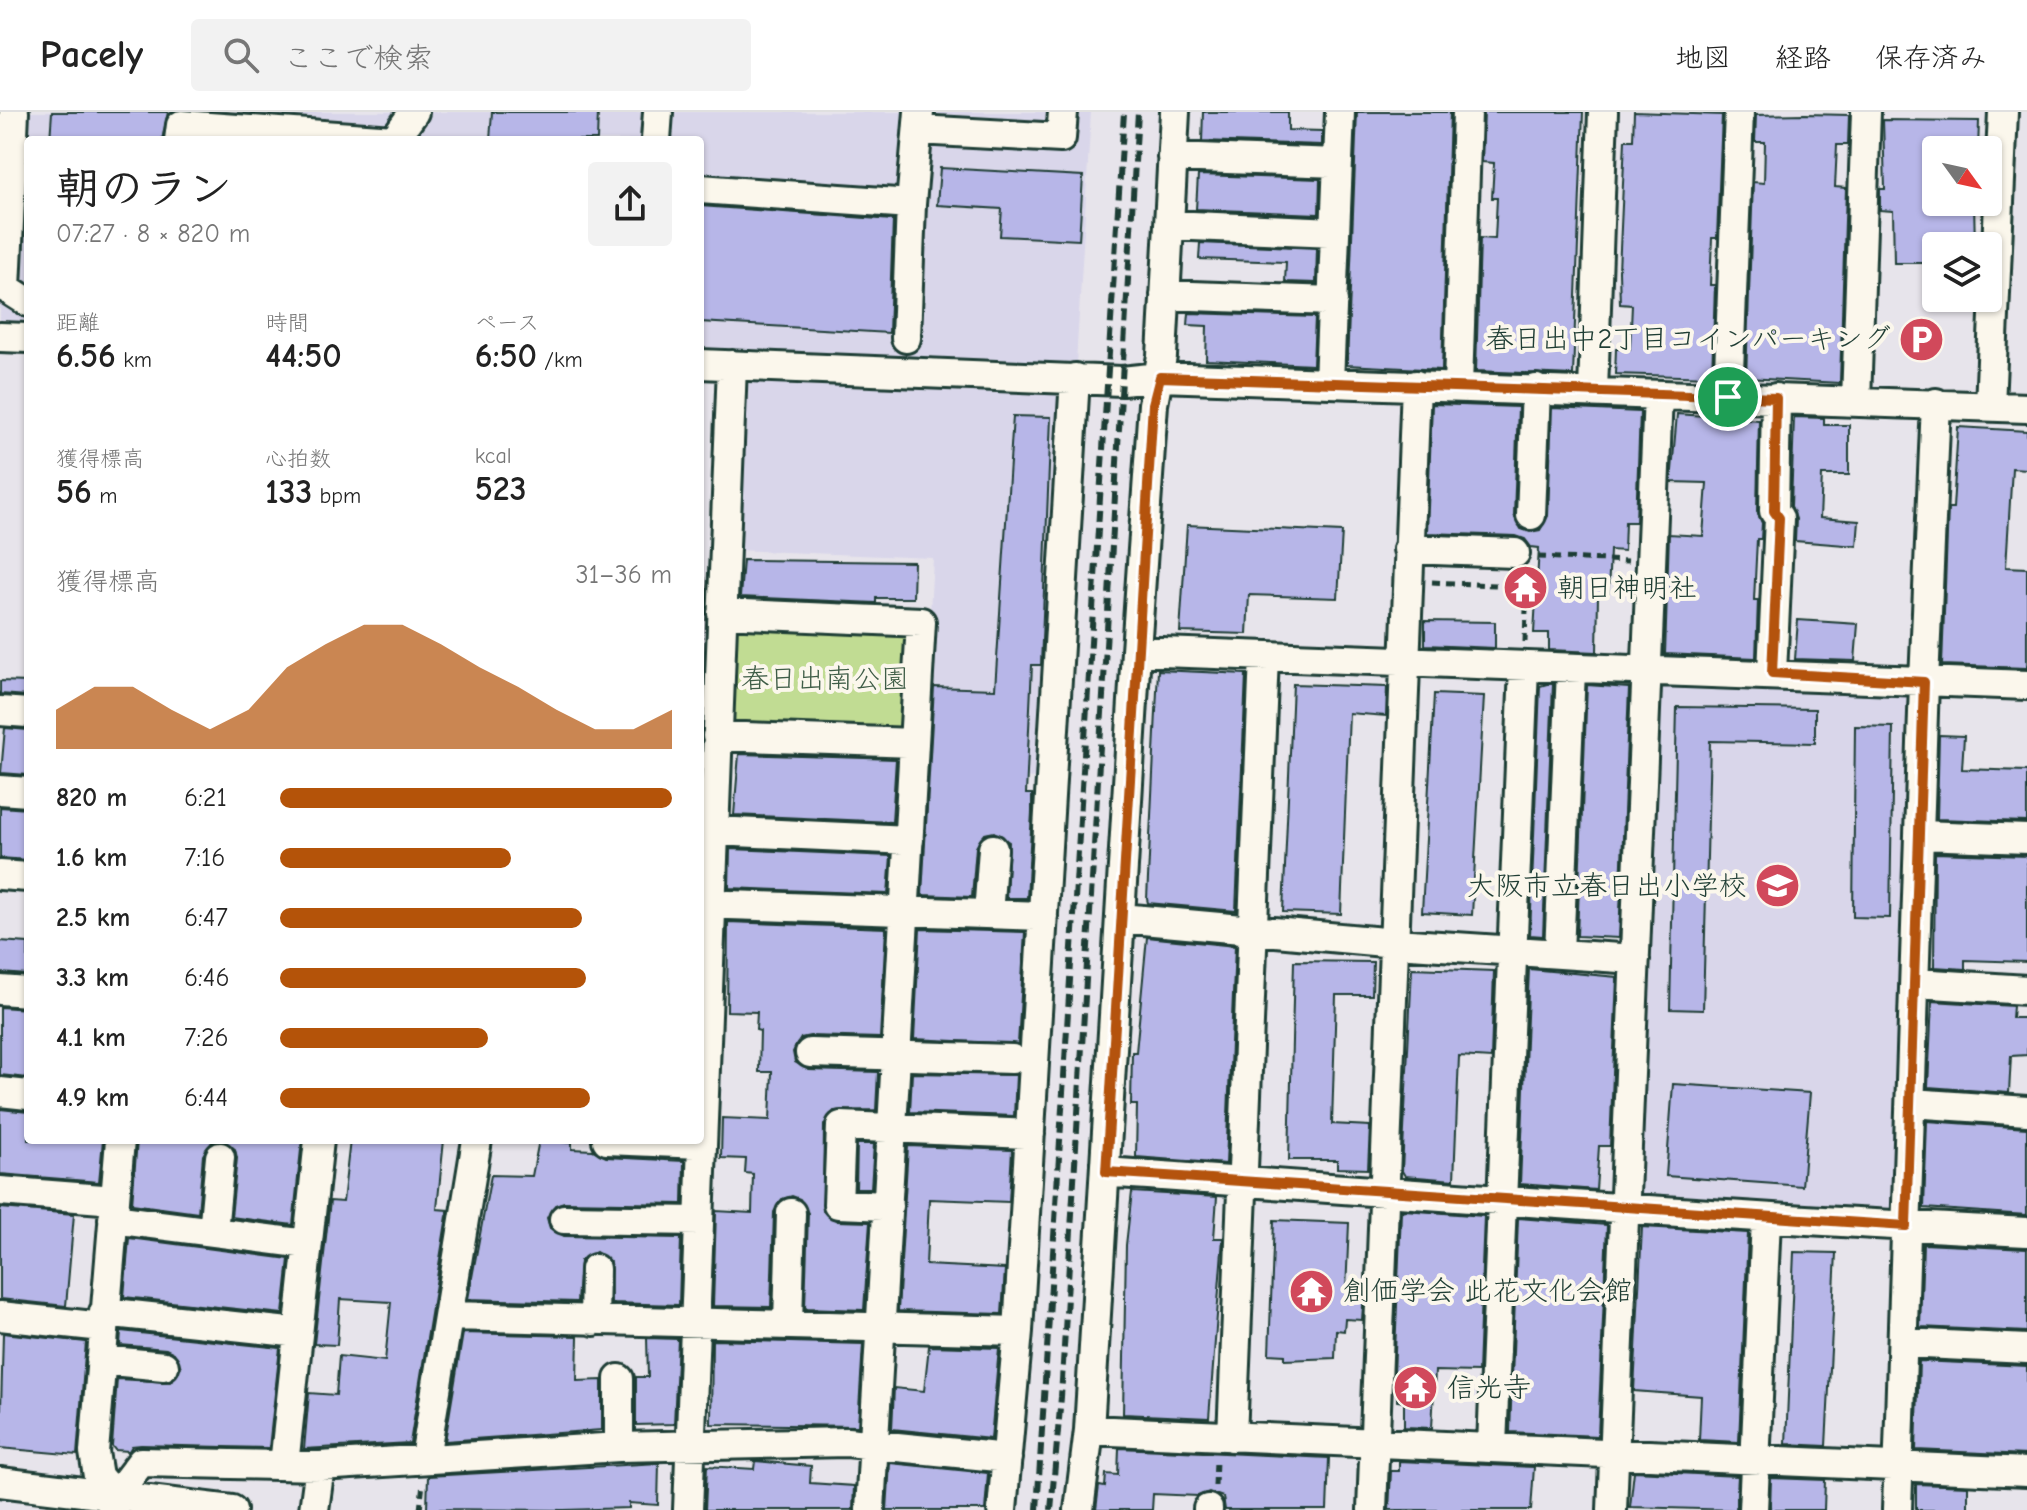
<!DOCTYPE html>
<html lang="ja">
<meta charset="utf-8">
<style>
:root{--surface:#fff;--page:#f2f2f2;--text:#222;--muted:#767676;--line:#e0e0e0;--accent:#b45309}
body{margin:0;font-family:"Comic Neue","Klee One",sans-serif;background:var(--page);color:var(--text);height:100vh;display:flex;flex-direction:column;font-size:30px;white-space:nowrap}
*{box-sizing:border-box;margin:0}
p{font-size:26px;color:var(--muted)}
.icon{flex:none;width:44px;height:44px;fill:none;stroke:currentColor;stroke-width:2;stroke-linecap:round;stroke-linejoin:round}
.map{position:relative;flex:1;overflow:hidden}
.details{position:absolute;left:24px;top:24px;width:680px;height:1008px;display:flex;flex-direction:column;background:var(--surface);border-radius:8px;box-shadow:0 2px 6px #0004}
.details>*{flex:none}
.needle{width:52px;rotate:123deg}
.controls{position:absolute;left:1922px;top:24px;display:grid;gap:16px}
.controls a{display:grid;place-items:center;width:80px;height:80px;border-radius:8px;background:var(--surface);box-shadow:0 2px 6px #0004;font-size:40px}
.pin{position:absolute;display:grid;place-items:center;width:68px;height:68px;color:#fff;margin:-34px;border:4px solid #fff;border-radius:50%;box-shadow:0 2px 8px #0007}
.round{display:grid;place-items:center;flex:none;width:84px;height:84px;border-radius:8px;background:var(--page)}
.headline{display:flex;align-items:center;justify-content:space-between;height:136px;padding:0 32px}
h1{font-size:44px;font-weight:800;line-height:60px}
.figures{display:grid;grid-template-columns:repeat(3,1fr);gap:12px;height:136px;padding:8px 32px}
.figures div{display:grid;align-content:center}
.figures b{font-size:34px;font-weight:800}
.figures small{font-size:22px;font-weight:400}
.figures p{font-size:22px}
.chart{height:224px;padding:16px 32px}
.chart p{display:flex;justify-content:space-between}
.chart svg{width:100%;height:144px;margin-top:8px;fill:var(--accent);opacity:.7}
ul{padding:0 32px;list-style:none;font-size:26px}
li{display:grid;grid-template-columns:128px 96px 1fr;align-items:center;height:60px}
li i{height:20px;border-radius:10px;background:var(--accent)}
header{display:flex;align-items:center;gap:48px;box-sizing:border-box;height:112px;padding:0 40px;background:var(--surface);border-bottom:2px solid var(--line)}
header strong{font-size:38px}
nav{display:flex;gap:44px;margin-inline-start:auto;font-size:28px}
.search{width:560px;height:72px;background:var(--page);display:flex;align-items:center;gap:20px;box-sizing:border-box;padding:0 28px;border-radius:8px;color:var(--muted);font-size:30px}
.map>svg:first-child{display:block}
.built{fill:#d9d6ea}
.green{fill:#c1dc93;stroke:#708c64;stroke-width:2}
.building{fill:#b7b6e8;stroke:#1f3d34;stroke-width:2}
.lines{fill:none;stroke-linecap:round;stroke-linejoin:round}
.minor-casing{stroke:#1f3d34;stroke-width:34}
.path{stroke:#1f3d34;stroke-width:5;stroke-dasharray:8 6;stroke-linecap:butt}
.minor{stroke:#fbf7ec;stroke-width:28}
.rail{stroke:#1f3d34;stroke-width:6;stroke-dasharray:12 6;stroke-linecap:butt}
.route-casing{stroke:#fff;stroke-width:16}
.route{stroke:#b45309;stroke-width:10}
.labels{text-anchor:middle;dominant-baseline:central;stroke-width:8;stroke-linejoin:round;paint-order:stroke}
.poi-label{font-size:28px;fill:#1f3d34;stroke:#fbf7ec;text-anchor:start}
.park-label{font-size:28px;fill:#3f5d47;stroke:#fbf7ec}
</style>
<header>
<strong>Pacely</strong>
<div class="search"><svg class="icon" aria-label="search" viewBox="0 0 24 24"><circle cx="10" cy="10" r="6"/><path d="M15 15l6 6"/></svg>ここで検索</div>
<nav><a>地図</a><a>経路</a><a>保存済み</a></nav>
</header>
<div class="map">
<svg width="2027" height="1398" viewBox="0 0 2027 1398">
<rect width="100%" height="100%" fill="#e7e4eb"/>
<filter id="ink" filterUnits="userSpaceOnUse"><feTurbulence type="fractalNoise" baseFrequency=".0125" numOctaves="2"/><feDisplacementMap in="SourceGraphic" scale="16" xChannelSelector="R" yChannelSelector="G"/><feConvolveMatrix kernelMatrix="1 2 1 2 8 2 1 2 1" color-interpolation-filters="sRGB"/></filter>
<g filter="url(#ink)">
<!-- built -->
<path class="built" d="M2 0H1091L1076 252 700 238V28H28V212L0 211Z
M749 264 1052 278 1059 286 1041 666 921 662 933 446 735 438 739 274Z
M1666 572 1902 581 1911 589 1896 1090 1887 1102 1649 1086 1639 1079 1658 585Z"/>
<!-- green -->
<path class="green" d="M744 510 911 521 904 620 739 615 731 606 734 523Z"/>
<!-- building -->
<path class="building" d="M52 0H168L162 28H50Z
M492 0H598L597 28H490Z
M1203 0H1288V18L1322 19V33L1202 29Z
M1357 0H1450L1442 258 1347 253Z
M1484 0H1583L1573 263 1476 259 1480 126 1495 127 1497 86H1492L1494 51 1482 50Z
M1634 0 1722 3 1717 126H1712L1710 173H1715L1712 265 1615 262 1616 237H1630L1632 193 1620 192 1619 159 1625 28H1633Z
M1805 2 1849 3 1848 33H1837L1835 75 1846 76 1840 271 1746 266 1753 70 1764 71 1765 30H1755L1756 3Z
M1883 8 1979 9 1978 38 1936 37V90H1974L1975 134H1936V151H1894L1893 99 1880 98V77H1885Z
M940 56 1083 64 1079 128 1000 124 1002 97 937 93Z
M1198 63 1320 67 1319 102 1196 97Z
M700 94 893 108 889 221 700 210Z
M1200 131 1317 136 1316 171 1285 170 1286 150 1199 147Z
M1189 201 1315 205 1313 253 1206 248 1207 214 1188 213Z
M1432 292 1518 295 1514 403 1521 417 1530 420 1540 418 1548 404 1552 296 1640 300 1636 410H1625L1624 439 1610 438 1608 483H1598L1597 540 1549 538V521H1534L1539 436 1531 435 1525 427 1516 424 1427 421Z
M1677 302 1759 308 1757 399 1762 411 1761 427H1757L1754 488H1758L1756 546 1665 542 1669 422 1703 424 1707 371 1671 370Z
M1013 304 1051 305 1041 553H1032L1026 682H1032V700L1027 786H1006L1009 730 994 720 985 722 976 735 972 785 922 783 934 575 995 577Z
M1794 305 1824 306V313H1849V363H1822L1820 406 1859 409 1857 434 1795 429 1796 407 1791 394Z
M1958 315 2027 319V357L2012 356 2006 455 2027 456V556L1942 553 1948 396H1953Z
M1187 413 1342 420 1338 486 1249 483 1247 522 1180 520Z
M743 448 914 450 913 486H876V491L740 485Z
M1798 508 1858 512 1855 549 1795 547Z
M1425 509 1495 510V536L1425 533Z
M1158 558 1246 562 1236 799 1148 791 1147 787Z
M0 569 28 570V584L0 582Z
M1293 572 1387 575 1386 604 1349 601 1341 802 1283 800Z
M1547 572H1553L1543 824 1530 823 1540 574Z
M1587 573 1629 576 1619 826 1577 824Z
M1434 582 1484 584 1472 803 1422 800Z
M1677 595 1815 597V631L1710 629 1703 898 1670 897Z
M1855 614 1893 615 1890 806 1853 805Z
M5 616 28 618V663L1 661Z
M1939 623 1964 624 1962 657 2027 659V710L1937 707Z
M739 642 896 647 892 710 734 703Z
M0 695 28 697V748L0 746Z
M730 737 891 744 888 782 729 776Z
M1935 741 2027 744V850L1965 848V857L1934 855Z
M728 810 886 816 880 926 810 924 801 926 793 940 795 950 809 958 878 960 876 998 834 999 824 1013 823 1099 837 1109 870 1110 864 1198 805 1196 808 1101 800 1087 792 1084 782 1087 774 1100 771 1195 713 1194 716 1099 752 1101 753 1062 745 1061 746 1047 721 1046 722 1006 770 1008 772 960H759L760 919 756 918 757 900 727 899Z
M920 817 1025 820 1018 932 914 927Z
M1147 825 1235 834 1226 1052 1136 1045 1137 993H1131L1132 940H1136Z
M0 829 28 831V863L0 861Z
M1294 849 1373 850 1372 883H1336L1332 1012 1370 1014 1368 1057 1337 1056V1048H1289Z
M1412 856 1494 859 1491 946 1459 944 1454 1068 1405 1064 1402 1059Z
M1529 857 1617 865 1610 1034H1599L1596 1078 1520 1072Z
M1932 889 2013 894 2012 906H2027V943L2011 944 2009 981 1928 975Z
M0 895 28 897V966L0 963Z
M912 961 1016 963 1014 1004 910 1000Z
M1673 972 1810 981 1802 1074 1666 1064Z
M0 997 28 1000V1028H103L99 1070 0 1062Z
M1927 1009 2027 1016V1103L1924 1096Z
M137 1028H302L293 1113 231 1105 237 1046 235 1037 222 1028 212 1030 203 1043 198 1101 132 1092Z
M350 1028H444L437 1097 448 1098 410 1331 304 1337 309 1281 336 1283 339 1244 385 1249 391 1190 340 1187 337 1233 314 1232 330 1089 343 1090Z
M539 1028 572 1031V1037L593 1038 606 1045 684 1049 683 1092 564 1090 555 1093 547 1106 550 1116 564 1124 681 1126 679 1193 611 1191 610 1150 596 1140 580 1149 577 1190 468 1187 491 1063 532 1064Z
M857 1032H874L871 1076H856Z
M908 1034 1012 1038 1009 1090 929 1087 926 1153 1005 1157 1002 1202 898 1199Z
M1132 1080 1217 1085 1214 1126H1223L1209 1306 1123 1302 1126 1133Z
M0 1096 74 1102 66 1194 0 1187Z
M1404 1098 1484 1104 1478 1260 1435 1259 1432 1316 1404 1315V1290L1397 1289 1398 1264 1394 1263 1401 1100Z
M1518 1106 1607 1113 1598 1324 1510 1320Z
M1274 1108 1349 1111 1346 1179H1364L1362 1208 1345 1207 1344 1219 1336 1218 1335 1246 1285 1248V1243L1269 1242Z
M1642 1115 1748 1121 1739 1330 1699 1328 1701 1284 1634 1279Z
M129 1126 289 1147 283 1202 124 1185Z
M1923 1132 2027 1137V1220L1920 1215Z
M1794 1140 1836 1141 1826 1334 1786 1332Z
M121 1219 280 1236 269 1336 141 1333 132 1334 129 1339 115 1338 112 1334 117 1267 170 1270 181 1255 174 1241 166 1237 120 1233Z
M3 1221 86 1230 77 1343 0 1336Z
M463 1221 578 1224 577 1269 602 1268V1318L445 1329Z
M647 1226 678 1227 674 1312 636 1313V1265H648Z
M712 1228 863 1232 858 1314 711 1312Z
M929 1234 999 1236 991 1327 892 1317 894 1276 924 1279Z
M1919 1249 2027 1254V1343L1916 1338Z
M1119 1336 1329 1346 1327 1398H1225L1223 1385 1209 1380 1198 1384 1153 1382 1152 1398H1096L1099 1374 1105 1375 1106 1362 1118 1363Z
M755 1349 811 1354 810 1371 854 1374 853 1398H705L707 1354 754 1357Z
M1399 1349 1534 1355 1531 1398H1389L1391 1359H1399Z
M659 1351 658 1393 629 1391V1396L564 1398 427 1397 428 1364Z
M890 1351 988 1361 985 1398H887Z
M1634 1359 1738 1364 1736 1398 1630 1395Z
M1771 1366 1825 1368 1824 1398H1770Z
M1916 1372 1968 1374V1398H1916Z"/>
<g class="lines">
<defs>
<path id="minor" d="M14 0 6 176 28 190
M918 18 1061 26 1063 0
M179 28 181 13 394 28 414 0
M656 28 658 0
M1172 45 1338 51
M700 77 911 92 919 0
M1169 113 1335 120
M1165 183 1333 189
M0 225 28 226
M906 226 911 92
M700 252 1122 269 1160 265 2027 296
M1329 270 1340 0
M1458 274 1467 0
M1593 279 1603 0
M1728 285 1739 0
M1856 289 1866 0
M1990 294 2003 0
M1531 403 1536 277
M1408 437 1515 441
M722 501 921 510 870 1398
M1136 539 2027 573
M1772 561 1779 406 1774 399 1776 286
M0 599 28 601
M717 624 914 631
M0 678 28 680
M714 719 909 728
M1921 723 2027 727
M0 763 28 765
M700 792 1043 804
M988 802 993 737
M1121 806 1395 831 1635 847
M1559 841 1571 558
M1916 871 2027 878
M0 878 28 880
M810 941 1012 947
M0 980 28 983
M1911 991 2027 999
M607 1028 701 1032
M1106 1060C1413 1082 1720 1105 2027 1120
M0 1079 115 1088
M888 1094 838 1092 841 1014 1030 1022
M113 1107 307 1132
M564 1107 699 1109
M213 1120 220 1045
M104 1200 298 1221
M0 1204 103 1215
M450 1204 1018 1219
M594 1209 595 1157
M788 1212 791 1101
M1904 1231 2027 1237
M101 1248 164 1254
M619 1267V1335
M1089 1318 2027 1360
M1232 1325 1264 544
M1492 1334 1524 555
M425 1346 477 1028
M284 1353 319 1028
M0 1370 232 1398
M115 1384 98 1364 94 1340 120 1028
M112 1398 115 1384 141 1350 320 1354 619 1335 847 1330 1007 1346
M314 1398 320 1354
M688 1398 732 253
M1002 1398 1018 1219 1075 266
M1079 1398 1089 1318 1136 539 1153 292 1162 244 1175 0
M1208 1398V1397
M1372 1398 1416 273
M1612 1398 1658 283
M1753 1398 1766 1107
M1897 1398 1924 570 1936 291"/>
</defs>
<!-- minor casing -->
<use href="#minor" class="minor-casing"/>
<!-- path -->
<path class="path" d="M1538 445 1628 449
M1432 470 1535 475
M1525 530 1527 464
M1215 1374 1216 1348
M420 1398 423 1371"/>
<!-- minor -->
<use href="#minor" class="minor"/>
<!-- rail -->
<path class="rail" d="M1037 1398 1124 0
M1051 1398 1061 1285 1138 0"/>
</g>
</g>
<g class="lines" filter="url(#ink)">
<defs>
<path id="route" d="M1160 265 1776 286 1774 399 1779 406 1772 561 1924 570 1906 1114 1106 1060 1153 292Z"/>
</defs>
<!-- route casing -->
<use href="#route" class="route-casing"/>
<!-- route -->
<use href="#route" class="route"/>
</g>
<!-- icons -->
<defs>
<symbol id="parking-disc" viewBox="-11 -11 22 22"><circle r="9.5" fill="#d1495b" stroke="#fbf7ec"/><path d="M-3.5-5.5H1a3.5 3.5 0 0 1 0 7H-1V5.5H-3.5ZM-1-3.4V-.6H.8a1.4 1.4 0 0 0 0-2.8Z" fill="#fff"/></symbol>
<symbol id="temple-disc" viewBox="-11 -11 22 22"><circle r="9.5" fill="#d1495b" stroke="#fbf7ec"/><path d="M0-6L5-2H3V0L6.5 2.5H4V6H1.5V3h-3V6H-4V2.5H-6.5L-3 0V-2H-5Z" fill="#fff"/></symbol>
<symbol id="school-disc" viewBox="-11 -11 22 22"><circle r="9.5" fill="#d1495b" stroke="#fbf7ec"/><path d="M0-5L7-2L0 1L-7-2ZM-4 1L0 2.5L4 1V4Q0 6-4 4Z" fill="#fff"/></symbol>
</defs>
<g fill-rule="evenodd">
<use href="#parking-disc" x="1896" y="202" width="51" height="51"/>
<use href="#temple-disc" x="1500" y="450" width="51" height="51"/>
<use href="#school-disc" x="1752" y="748" width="51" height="51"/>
<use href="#temple-disc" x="1286" y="1154" width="51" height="51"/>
<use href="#temple-disc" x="1390" y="1250" width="51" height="51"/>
</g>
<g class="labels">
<!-- poi labels -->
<g class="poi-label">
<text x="1891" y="227" text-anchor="end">春日出中2丁目コインパーキング</text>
<text x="1557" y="476">朝日神明社</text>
<text x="1747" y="774" text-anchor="end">大阪市立春日出小学校</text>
<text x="1343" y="1179">創価学会 此花文化会館</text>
<text x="1447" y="1276">信光寺</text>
</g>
<!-- park labels -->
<g class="park-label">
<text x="825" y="567">春日出南公園</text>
</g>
</g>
</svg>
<div class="controls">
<a><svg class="needle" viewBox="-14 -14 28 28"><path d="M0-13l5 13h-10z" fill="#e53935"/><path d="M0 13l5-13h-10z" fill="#767676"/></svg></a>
<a><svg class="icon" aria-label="layers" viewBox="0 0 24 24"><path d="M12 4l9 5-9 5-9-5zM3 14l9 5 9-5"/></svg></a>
</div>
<div class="pin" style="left:1728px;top:285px;background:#1e9e55"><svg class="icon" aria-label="arrive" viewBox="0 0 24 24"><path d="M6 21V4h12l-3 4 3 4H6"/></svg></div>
<section class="details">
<div class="headline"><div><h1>朝のラン</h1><p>07:27 · 8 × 820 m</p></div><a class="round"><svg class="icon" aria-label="share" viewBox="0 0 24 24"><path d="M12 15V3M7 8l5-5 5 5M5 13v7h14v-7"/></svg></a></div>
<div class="figures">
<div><p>距離</p><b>6.56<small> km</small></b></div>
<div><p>時間</p><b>44:50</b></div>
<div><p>ペース</p><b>6:50<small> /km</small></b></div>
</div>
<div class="figures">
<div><p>獲得標高</p><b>56<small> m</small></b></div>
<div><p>心拍数</p><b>133<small> bpm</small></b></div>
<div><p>kcal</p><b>523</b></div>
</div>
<div class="chart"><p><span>獲得標高</span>31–36 m</p>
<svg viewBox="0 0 160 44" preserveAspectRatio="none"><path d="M0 44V32L10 25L20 25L30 32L40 38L50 32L60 19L70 12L80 6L90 6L100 12L110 19L120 25L130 32L140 38L150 38L160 32V44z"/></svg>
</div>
<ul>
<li><b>820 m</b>6:21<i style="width:100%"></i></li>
<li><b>1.6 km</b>7:16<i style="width:59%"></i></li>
<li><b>2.5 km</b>6:47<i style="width:77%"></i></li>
<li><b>3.3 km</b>6:46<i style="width:78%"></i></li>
<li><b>4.1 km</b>7:26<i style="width:53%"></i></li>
<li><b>4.9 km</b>6:44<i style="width:79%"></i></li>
</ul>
</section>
</div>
